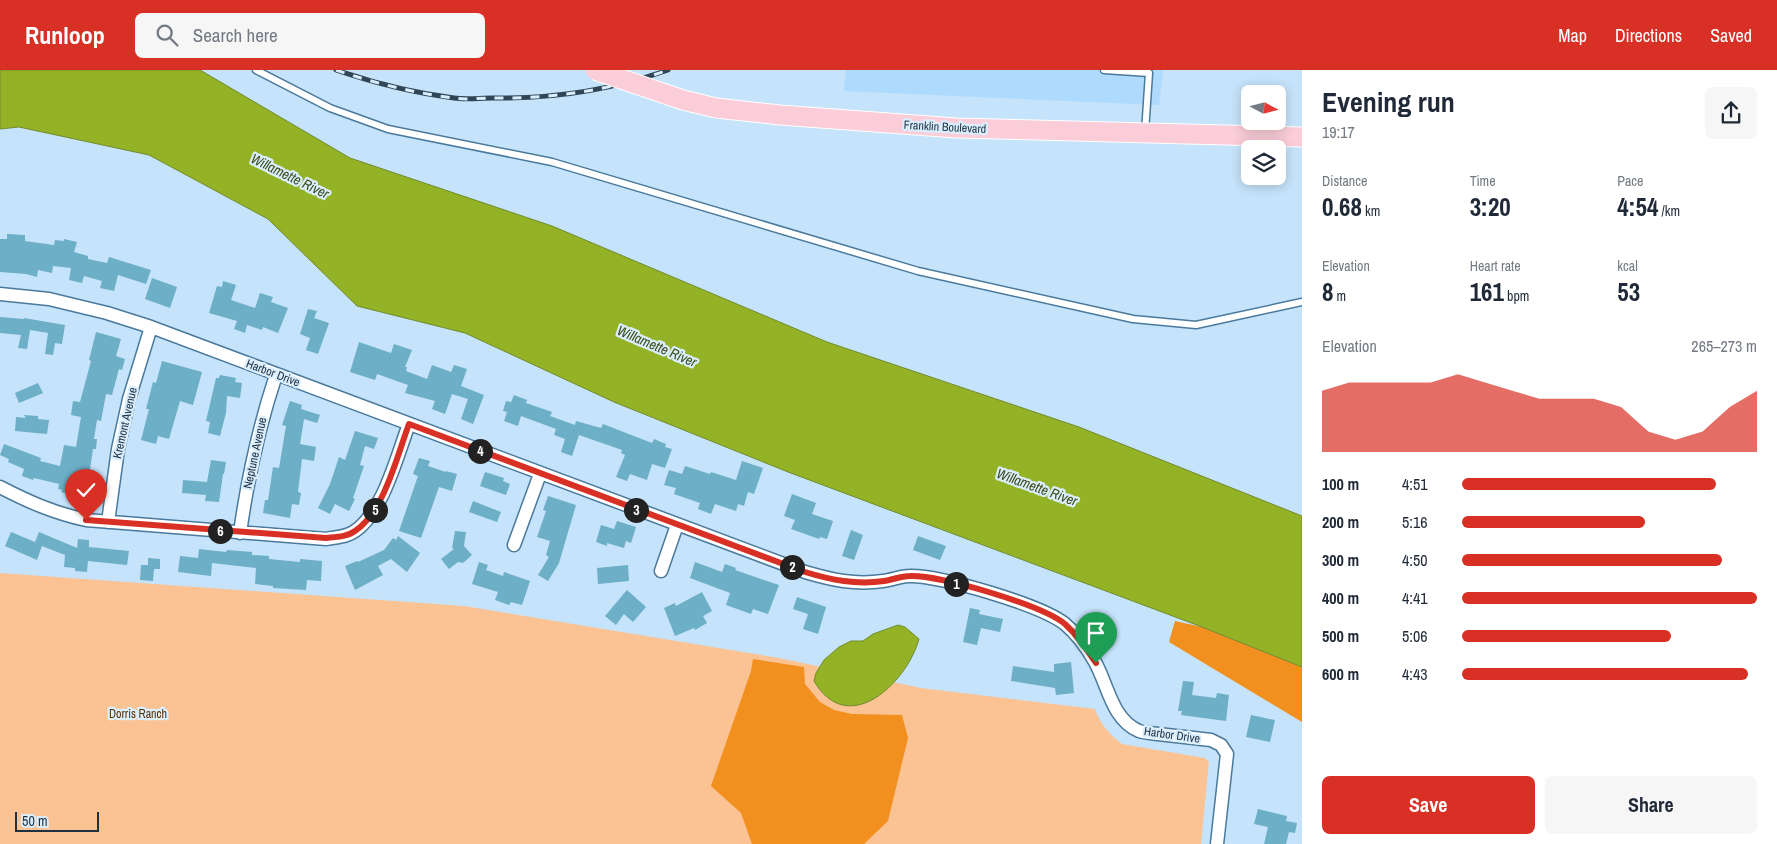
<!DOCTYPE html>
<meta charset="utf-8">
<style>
:root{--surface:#fff;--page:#f6f6f7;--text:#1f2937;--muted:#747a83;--accent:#d93025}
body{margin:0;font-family:"Archivo Narrow",sans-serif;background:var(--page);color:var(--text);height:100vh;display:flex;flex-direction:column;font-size:19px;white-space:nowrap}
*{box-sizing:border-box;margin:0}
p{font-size:16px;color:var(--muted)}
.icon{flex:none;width:28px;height:28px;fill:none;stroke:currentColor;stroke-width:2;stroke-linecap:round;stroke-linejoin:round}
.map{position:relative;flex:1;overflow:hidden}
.sheet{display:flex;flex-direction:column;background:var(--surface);width:475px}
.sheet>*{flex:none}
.needle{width:32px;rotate:97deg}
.buttons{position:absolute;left:1241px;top:15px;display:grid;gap:10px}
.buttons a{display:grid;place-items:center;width:45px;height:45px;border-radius:8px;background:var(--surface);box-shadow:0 2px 12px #0003;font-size:25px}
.scale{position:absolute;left:15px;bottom:12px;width:84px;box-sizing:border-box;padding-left:5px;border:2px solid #1d3140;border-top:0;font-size:14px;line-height:18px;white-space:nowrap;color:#1d3140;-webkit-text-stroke:4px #daeefe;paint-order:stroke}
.pin{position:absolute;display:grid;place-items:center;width:42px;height:42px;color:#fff;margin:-51px -21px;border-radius:50% 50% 50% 0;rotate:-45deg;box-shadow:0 0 5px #0007}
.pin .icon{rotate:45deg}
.km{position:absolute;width:25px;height:25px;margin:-12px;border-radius:50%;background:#222;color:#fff;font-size:14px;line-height:25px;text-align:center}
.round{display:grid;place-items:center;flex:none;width:52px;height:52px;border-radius:8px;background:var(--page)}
.overview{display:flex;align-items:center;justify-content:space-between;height:85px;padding:0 20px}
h1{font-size:28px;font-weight:700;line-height:38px}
.figures{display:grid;grid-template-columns:repeat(3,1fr);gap:8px;height:85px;padding:5px 20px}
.figures div{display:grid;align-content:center}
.figures b{font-size:25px;font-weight:700}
.figures small{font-size:14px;font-weight:400}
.figures p{font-size:14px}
.chart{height:140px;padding:10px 20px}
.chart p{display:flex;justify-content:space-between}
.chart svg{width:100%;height:90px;margin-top:5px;fill:var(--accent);opacity:.7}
.cta{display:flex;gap:10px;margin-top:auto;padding:10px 20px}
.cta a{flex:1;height:58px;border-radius:8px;background:var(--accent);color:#fff;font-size:20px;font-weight:700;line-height:58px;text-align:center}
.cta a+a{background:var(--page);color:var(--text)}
ul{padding:0 20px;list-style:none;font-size:16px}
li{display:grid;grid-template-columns:80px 60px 1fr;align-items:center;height:38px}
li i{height:12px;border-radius:6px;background:var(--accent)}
header{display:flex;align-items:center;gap:30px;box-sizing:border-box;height:70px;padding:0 25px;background:var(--accent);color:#fff}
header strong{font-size:24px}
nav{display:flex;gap:28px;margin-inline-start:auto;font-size:18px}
.search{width:350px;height:45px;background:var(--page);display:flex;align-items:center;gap:12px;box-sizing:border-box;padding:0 18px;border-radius:8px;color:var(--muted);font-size:19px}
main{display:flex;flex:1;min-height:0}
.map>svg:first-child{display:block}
.built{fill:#addafd}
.green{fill:#fbc393}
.forest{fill:#f18f1f}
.water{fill:#94b225;stroke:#708b2d}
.building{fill:#6cafc6}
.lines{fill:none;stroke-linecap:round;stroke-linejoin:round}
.service-casing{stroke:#49799c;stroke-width:9}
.minor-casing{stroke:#49799c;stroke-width:15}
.primary-casing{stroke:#fff;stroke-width:21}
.service{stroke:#fff;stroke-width:6}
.minor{stroke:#fff;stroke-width:12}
.primary{stroke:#facdd9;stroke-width:19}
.rail-casing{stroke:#304555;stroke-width:5}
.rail{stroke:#daeefe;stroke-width:3;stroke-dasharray:9;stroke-linecap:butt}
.primary-bridge-casing{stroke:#fff;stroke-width:21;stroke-linecap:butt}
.primary-bridge{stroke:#facdd9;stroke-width:19}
.route-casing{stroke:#fff;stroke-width:10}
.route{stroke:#d93025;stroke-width:6}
.labels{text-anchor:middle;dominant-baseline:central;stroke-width:4.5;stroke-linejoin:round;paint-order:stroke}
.street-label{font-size:12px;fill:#1d3140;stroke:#daeefe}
.park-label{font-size:12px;fill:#583107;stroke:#daeefe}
.water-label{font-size:14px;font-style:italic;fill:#3e4b17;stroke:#daeefe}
</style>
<header>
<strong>Runloop</strong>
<div class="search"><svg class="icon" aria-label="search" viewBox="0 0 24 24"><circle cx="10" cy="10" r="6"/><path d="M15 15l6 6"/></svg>Search here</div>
<nav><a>Map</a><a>Directions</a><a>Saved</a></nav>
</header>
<main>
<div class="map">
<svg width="1302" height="774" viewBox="0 0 1302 774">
<rect width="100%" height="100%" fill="#c5e3fa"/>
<!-- built -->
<path class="built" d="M846 0H1163L1159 35 844 21Z"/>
<!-- green -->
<path class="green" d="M0 503 464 536 779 588 921 618 1095 639C1100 654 1109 664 1122 674L1205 688 1209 692 1201 774H0Z"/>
<!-- forest -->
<path class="forest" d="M1175 551 1202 557 1302 597V652L1169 572Z
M753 589 804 597 805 614 820 632 834 640 852 644 902 645 908 668 888 751 864 774H752L741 743 711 716 751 601Z"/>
<!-- water -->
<path class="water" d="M0 0H200L350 88 552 156 827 272 1079 357 1302 446V597L1202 557 788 402 614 332 465 263 357 236 268 149 149 85 19 57 0 59Z
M898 555 905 557 919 569C907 613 848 669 814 611L816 603 824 590 839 577 851 571H863L873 564Z"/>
<!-- building -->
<path class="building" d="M7 164 25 165V171L54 175 55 170 64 171V169L77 172 74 182 88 186V189L107 193 109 187 151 200 146 214 118 205 114 221 100 218 102 211 84 206 82 213 69 210 71 198 53 196 52 203 38 200 37 207 26 204 0 202V169H7Z
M152 208 177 217 170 238 145 229Z
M223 211 236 215 231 230 255 238 260 223 273 227 271 232 288 238 278 263 263 257 262 260 247 255 245 263 234 259 237 251 209 243 217 216 222 217Z
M308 239 317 241 314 248 329 253 318 284 306 280 310 268 300 264Z
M0 247 24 249V248L65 255 62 274 55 273 53 285 45 284 48 263 30 260 27 279 18 278 21 265 0 263Z
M96 262 121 269 116 286 125 289 122 300 119 299 112 325 106 324 101 351 97 350 94 369H97L96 379H93L89 406 93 408 87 431 79 429V427L61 422 62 420 58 419 59 414 34 408 33 410 22 406 24 399 8 392 9 389 0 385 4 374 41 388 40 391 60 396 64 375 76 377 81 347 71 345 73 331 80 332 91 291 89 290Z
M359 272 391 283 394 274 412 280 405 297H407L406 301 427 309 432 295 451 302 454 295 467 299 461 316 484 325 473 354 461 349 468 329 452 324 445 344 432 339 435 331 405 323 408 315 377 304 375 310 350 302Z
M162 291 202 302 193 335 180 331 169 369 158 366 156 374 141 370 149 339H146L153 312 156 313Z
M220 305 236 308 235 312 242 313 240 328 227 326 226 343 220 366 208 363 210 352 206 351 216 308H219Z
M38 313 43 323 19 333 15 323Z
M514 325 527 330 526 333 552 342 550 346 575 355 576 351 601 358 603 354 652 373 654 369 666 374 665 377 672 379 665 398 652 394 647 410 630 404 627 411 616 407 625 385 621 383 622 380 579 365 572 386 561 382 565 369 554 365 556 359 521 346 518 356 504 351 507 342 503 341 506 331 511 332Z
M290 331 302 335 301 339 320 345 317 353 304 349 300 374 316 377 314 391 302 389 298 422 301 423 299 435 292 434 290 448 263 443 265 430H268L273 397 279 398 286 356 282 355Z
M24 345 38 346V349L49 350 47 364 15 361 16 347 26 348Z
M355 361 378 368 374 379 365 376 360 395 364 396 353 428 355 429 349 441 335 434 330 444 318 438 330 414 339 387 345 390Z
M419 388 430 391 428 396 446 402V401L457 404 452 421 439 417 421 468 399 461 418 406 413 404Z
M211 390 226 392 224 404H223L219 432 205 431 206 425 182 423 183 410 207 412Z
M742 391 763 398 754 424 748 422 744 436 738 434 736 441 715 434 711 444 698 439 700 433 674 424 676 418 664 415 669 400 682 404 685 396 710 404 711 402 736 410Z
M485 402 504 408 503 411 510 414 506 425 480 416Z
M792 424 816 433 812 444 833 451 827 469 820 467 819 469 791 459 795 450 784 446Z
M548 426 576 435 559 493 548 511 538 505 549 487 546 485 550 471 537 467 546 441 543 440Z
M473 431 501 442 497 452 469 442Z
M617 451 636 457 631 473 626 471 624 478 607 473V476L596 472 601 455 614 459Z
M851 460 863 465 854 490 842 486Z
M455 461 466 462 464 476 472 485 463 493 458 492 449 499 441 489 454 479 452 478Z
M11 462 35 472 39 462 77 478 78 469 89 470V477L129 481 127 495 88 491 87 502 75 501V498L64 497 65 485 42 476 37 490 5 476Z
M398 466 420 483 407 502 391 489 378 496 383 505 355 520 345 496 357 491 358 492 384 480 393 468 396 470Z
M918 466 946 476 940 490 913 480Z
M199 479 226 482 227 480 252 482V485L269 486V489L300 492V489L322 491 321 511 307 510 306 520 273 518V516L255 514 256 498 212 493 211 506 178 502 180 486 198 488Z
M148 488 160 489V499H154L153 511 140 510 141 495H148Z
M479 492 488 495 486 500 503 506 504 502 530 511 522 535 511 532 509 535 495 530 498 522 472 514Z
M695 492 722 502 725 494 736 498 735 500 779 515 768 544 753 539 751 544 726 535 730 523 690 508Z
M628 495 629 511 598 514 597 498Z
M627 520 646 537 633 552 624 544 616 555 605 546Z
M702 522 712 541 703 546 707 553 695 560 694 558 675 566 664 538 675 533 676 536Z
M797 527 826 537 818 564 803 559 808 544 793 539Z
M970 538 980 540 979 544 1003 549 1000 562 981 558 977 575 963 572Z
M1071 592 1074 623 1056 625 1055 618 1011 611 1013 596 1054 602V594Z
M1183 611 1194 612 1192 625 1216 628 1217 623 1229 625 1226 651 1181 645 1182 641H1178Z
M1251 645 1275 650 1270 672 1246 667Z
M1258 739 1287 746 1286 751 1297 753 1295 763 1289 762 1286 774H1264L1268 757 1254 754Z"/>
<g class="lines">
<defs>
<path id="service" d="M256 0 330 38 388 59 552 92 918 201 1133 249 1196 255 1302 232
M1104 0 1149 3 1145 62"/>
<path id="minor" d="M0 224 49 229 107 243 151 257 805 502C832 510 855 515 883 511 892 510 901 506 909 506 940 505 1041 535 1065 554 1077 564 1087 578 1095 592 1108 615 1112 650 1139 661 1145 663 1152 663 1158 664 1175 666 1193 668 1211 670L1221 675 1227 684 1217 774
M0 417C29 432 54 443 86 450L326 469C336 467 347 467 355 461 383 442 397 386 409 354
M108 452 118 379 129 329 151 257
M240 463C248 406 258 359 276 305
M514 475 540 404
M661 501 677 455"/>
<path id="primary" d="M716 38 780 45 956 58 1302 67"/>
</defs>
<!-- service casing -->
<use href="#service" class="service-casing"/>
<!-- minor casing -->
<use href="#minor" class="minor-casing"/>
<!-- primary casing -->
<use href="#primary" class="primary-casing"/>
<!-- service -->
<use href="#service" class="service"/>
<!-- minor -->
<use href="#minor" class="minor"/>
<!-- primary -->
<use href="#primary" class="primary"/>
<defs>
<path id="rail" d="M336 0C374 13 414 23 454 28 466 30 480 28 492 28 552 29 612 20 668 0"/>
</defs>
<!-- rail casing -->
<use href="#rail" class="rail-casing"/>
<!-- rail -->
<use href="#rail" class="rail"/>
<defs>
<path id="primary-bridge" d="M595 0 683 30 716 38"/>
</defs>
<!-- primary-bridge casing -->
<use href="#primary-bridge" class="primary-bridge-casing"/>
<!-- primary-bridge -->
<use href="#primary-bridge" class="primary-bridge"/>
</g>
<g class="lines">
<defs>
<path id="route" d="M86 450 326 468C336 467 347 467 355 461 384 442 397 386 409 354L805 502C831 510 856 515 884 511 892 510 901 506 910 506 940 505 1042 535 1065 554 1078 566 1087 579 1096 593"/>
</defs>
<!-- route casing -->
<use href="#route" class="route-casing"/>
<!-- route -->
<use href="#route" class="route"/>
</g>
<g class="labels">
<!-- street labels -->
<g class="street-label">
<text transform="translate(945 57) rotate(3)">Franklin Boulevard</text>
<text transform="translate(273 303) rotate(21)">Harbor Drive</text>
<text transform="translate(125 353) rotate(-77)">Kremont Avenue</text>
<text transform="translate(255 383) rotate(-78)">Neptune Avenue</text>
<text transform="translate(1172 665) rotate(8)">Harbor Drive</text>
</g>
<!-- park labels -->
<g class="park-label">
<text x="138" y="644">Dorris Ranch</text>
</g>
<!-- water labels -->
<g class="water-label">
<text transform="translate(290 106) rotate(26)">Willamette River</text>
<text transform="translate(657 276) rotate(23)">Willamette River</text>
<text transform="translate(1037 417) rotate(20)">Willamette River</text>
</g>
</g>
</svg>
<div class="buttons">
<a><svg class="needle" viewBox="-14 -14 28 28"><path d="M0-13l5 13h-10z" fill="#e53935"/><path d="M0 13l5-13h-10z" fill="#747a83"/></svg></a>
<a><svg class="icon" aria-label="layers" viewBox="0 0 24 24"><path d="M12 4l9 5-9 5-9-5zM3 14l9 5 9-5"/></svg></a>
</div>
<div class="scale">50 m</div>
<div class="pin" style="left:1096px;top:593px;background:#1e9e55"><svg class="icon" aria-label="arrive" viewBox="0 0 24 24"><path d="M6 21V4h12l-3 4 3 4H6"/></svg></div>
<div class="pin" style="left:86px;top:450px;background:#d93025"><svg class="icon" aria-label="check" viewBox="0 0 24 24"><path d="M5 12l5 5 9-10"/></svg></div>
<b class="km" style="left:956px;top:514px">1</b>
<b class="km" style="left:792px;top:497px">2</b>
<b class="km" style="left:636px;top:440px">3</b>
<b class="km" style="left:480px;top:381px">4</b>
<b class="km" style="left:375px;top:440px">5</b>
<b class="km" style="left:220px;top:461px">6</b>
</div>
<section class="sheet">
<div class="overview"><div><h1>Evening run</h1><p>19:17</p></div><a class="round"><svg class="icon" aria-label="share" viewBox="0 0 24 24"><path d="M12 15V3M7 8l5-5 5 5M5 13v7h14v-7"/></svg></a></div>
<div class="figures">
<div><p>Distance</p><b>0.68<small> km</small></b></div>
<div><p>Time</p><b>3:20</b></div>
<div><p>Pace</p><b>4:54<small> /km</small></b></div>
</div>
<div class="figures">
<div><p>Elevation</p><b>8<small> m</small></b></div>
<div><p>Heart rate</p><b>161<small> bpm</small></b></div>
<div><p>kcal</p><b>53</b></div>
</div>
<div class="chart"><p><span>Elevation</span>265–273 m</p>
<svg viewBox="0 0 160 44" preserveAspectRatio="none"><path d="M0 44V14L10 10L20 10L30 10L40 10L50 6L60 10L70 14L80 18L90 18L100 18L110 22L120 34L130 38L140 34L150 22L160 14V44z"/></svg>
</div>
<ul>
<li><b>100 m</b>4:51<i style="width:86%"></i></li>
<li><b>200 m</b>5:16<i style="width:62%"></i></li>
<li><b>300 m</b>4:50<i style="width:88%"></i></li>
<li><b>400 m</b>4:41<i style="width:100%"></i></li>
<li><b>500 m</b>5:06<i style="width:71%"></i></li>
<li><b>600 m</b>4:43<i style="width:97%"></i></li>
</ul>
<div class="cta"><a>Save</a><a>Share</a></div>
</section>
</main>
